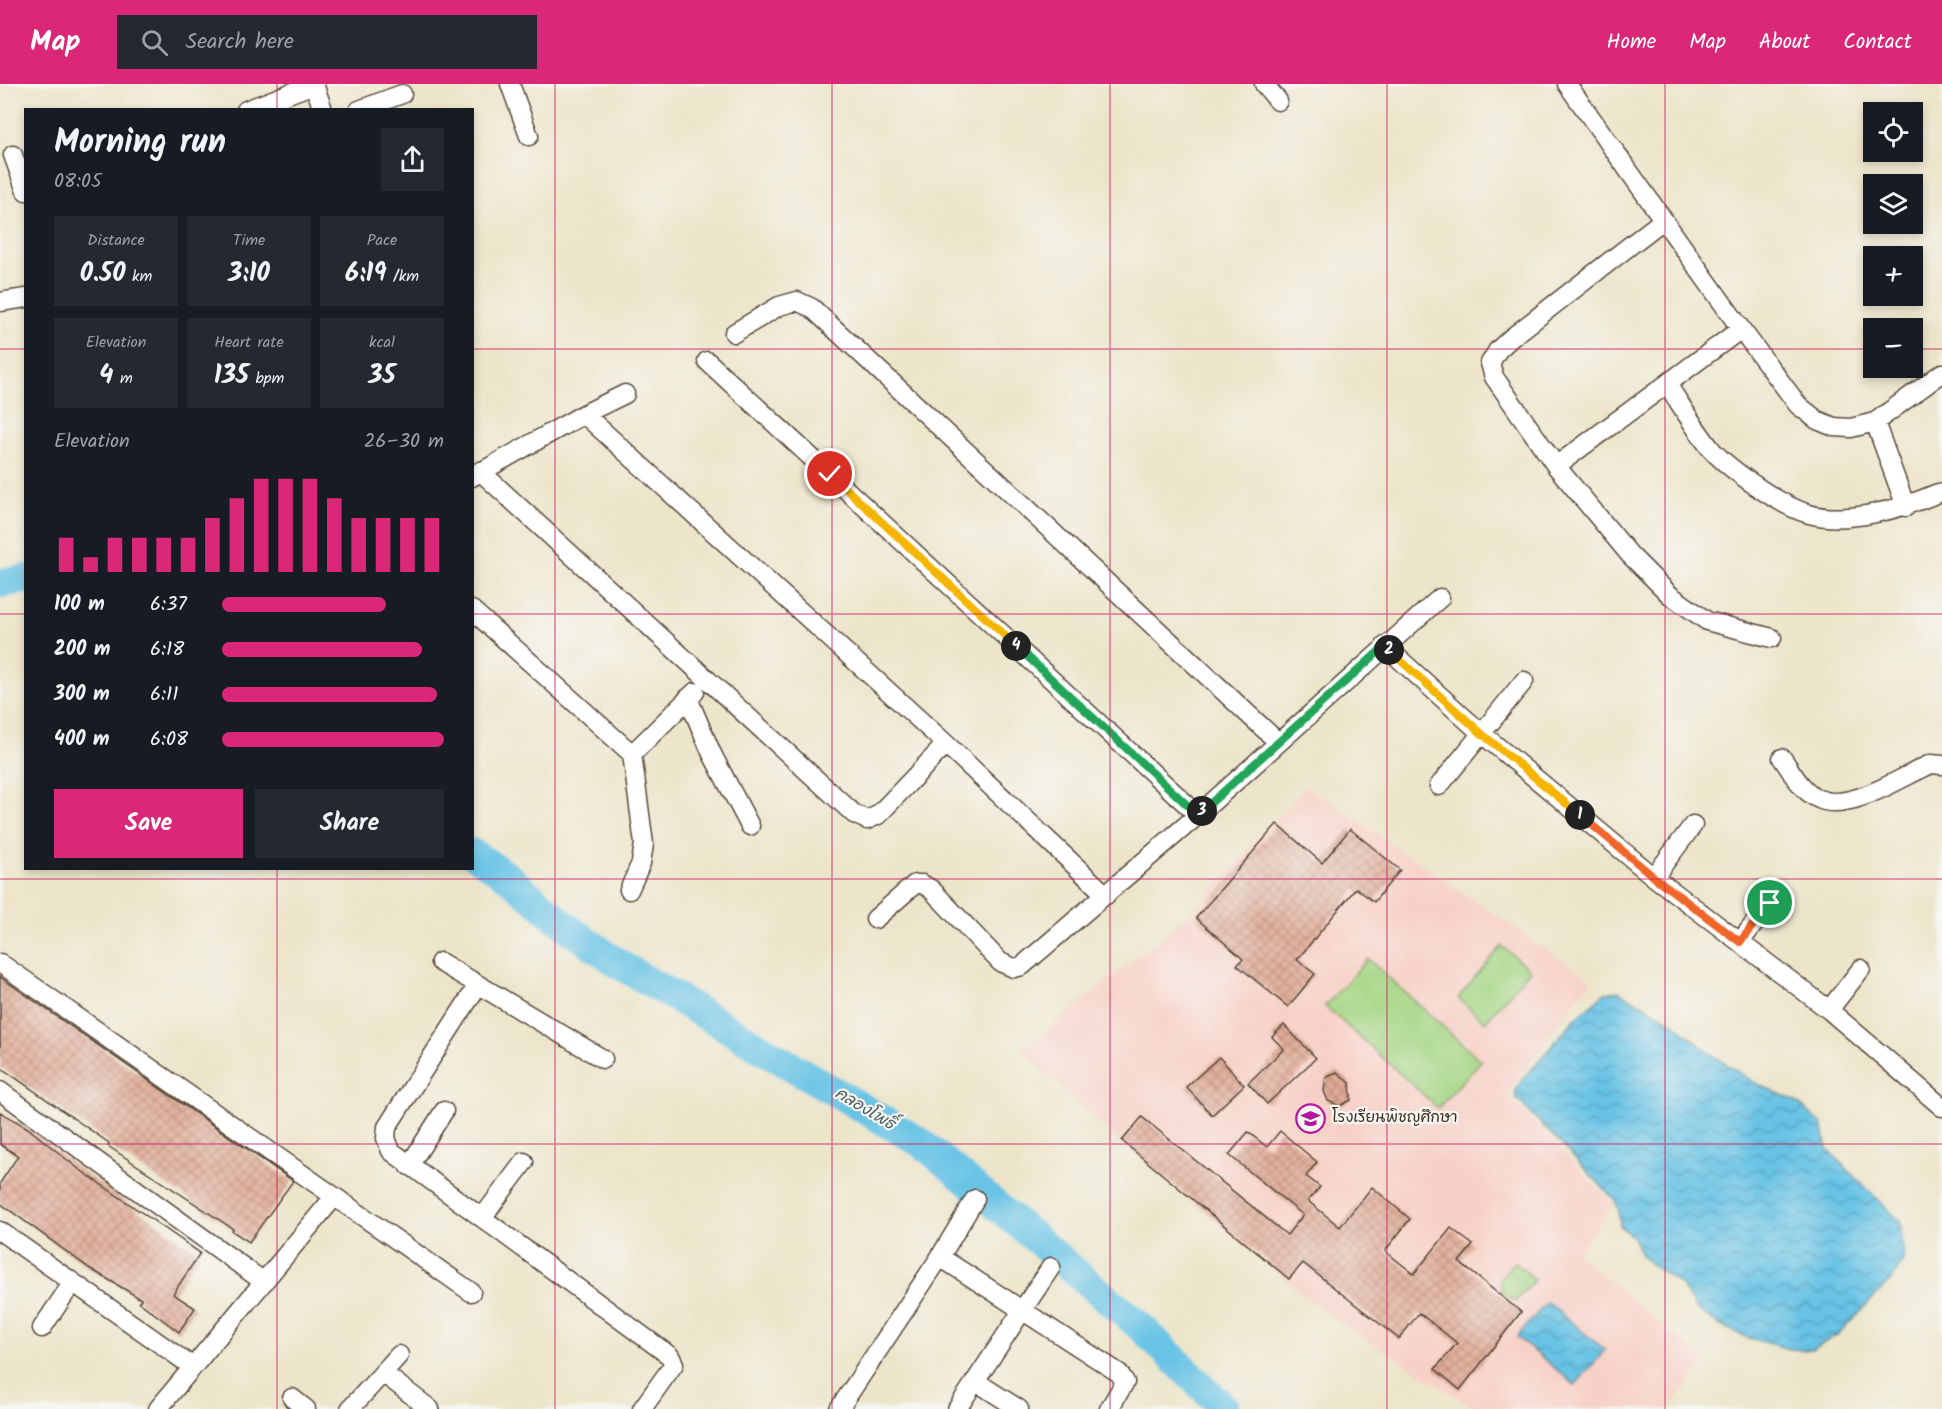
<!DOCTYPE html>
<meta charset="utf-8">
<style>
:root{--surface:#171b24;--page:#242831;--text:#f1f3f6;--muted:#9ea1a6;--accent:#db2777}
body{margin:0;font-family:Kalam,"Playpen Sans Thai",sans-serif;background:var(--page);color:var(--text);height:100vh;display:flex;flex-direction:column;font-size:22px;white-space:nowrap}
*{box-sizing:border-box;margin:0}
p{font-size:20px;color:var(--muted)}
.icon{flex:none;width:33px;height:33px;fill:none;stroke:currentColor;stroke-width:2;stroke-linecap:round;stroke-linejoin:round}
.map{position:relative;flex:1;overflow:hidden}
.side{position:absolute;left:24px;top:24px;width:450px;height:762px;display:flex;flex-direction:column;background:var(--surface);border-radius:0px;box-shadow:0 3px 9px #0003}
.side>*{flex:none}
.buttons{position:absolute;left:1863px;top:18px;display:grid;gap:12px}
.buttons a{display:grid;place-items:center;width:60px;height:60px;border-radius:0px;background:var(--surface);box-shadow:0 3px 9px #0003;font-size:30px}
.pin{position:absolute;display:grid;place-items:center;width:51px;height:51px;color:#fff;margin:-26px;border:3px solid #fff;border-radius:50%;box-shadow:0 2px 6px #0007}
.km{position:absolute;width:30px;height:30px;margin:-15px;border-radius:50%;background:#222;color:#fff;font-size:16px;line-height:30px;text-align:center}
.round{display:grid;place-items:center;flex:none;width:63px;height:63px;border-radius:0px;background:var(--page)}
.summary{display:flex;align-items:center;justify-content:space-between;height:102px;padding:0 30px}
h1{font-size:33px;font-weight:600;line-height:45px}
.stats{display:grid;grid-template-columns:repeat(3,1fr);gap:9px;height:102px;padding:6px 30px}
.stats div{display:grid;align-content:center;border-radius:0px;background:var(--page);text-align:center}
.stats b{font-size:26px;font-weight:600}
.stats small{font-size:16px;font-weight:400}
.stats p{font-size:16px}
.chart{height:168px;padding:12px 30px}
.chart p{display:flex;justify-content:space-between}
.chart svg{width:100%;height:108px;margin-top:6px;stroke:var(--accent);stroke-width:6}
.primary-button{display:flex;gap:12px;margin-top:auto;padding:12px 30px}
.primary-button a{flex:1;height:69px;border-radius:0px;background:var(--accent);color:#fff;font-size:24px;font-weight:600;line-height:69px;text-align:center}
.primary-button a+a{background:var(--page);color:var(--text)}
ul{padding:0 30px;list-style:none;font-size:20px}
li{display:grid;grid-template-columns:96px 72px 1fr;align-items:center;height:45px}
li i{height:15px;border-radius:8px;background:var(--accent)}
header{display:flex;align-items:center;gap:36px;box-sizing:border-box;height:84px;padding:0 30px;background:var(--accent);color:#fff}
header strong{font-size:28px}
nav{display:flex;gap:33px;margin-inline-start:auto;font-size:21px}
.search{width:420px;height:54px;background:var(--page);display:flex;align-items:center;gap:15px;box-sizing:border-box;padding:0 21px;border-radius:0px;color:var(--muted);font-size:22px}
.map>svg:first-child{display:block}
.built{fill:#f7d1c7}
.grass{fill:#a5d684;stroke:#708051;stroke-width:1.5}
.park{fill:url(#park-dots);stroke:#708051;stroke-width:1.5}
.water{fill:url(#water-waves);stroke:#517682;stroke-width:1.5}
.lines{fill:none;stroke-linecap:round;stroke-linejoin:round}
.river{stroke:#67c3e5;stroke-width:30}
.building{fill:url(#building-cross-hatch)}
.street-casing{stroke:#564638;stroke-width:21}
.street{stroke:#fff;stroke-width:18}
.split-1-casing{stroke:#fff;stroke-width:12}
.split-2-casing{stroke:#fff;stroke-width:12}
.split-3-casing{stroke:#fff;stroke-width:12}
.split-4-casing{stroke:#fff;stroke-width:12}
.split-5-casing{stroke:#fff;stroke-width:12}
.split-1{stroke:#f0652b;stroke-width:8}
.split-2{stroke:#f5b400;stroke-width:8}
.split-3{stroke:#22a559;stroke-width:8}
.split-4{stroke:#22a559;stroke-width:8}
.split-5{stroke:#f5b400;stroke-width:8}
.grid{fill:none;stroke:#c2185b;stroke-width:1.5;stroke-opacity:0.55}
.labels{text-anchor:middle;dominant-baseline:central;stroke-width:4.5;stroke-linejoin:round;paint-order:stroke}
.poi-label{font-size:15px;fill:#3b2a1e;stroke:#f6f6f2;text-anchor:start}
.water-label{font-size:16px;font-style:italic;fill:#48585a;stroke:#f6f6f2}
</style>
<header>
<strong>Map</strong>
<div class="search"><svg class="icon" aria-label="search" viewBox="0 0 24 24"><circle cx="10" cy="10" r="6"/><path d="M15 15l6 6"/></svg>Search here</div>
<nav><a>Home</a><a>Map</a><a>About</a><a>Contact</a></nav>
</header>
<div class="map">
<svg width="1942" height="1325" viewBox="0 0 1942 1325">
<defs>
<pattern id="park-dots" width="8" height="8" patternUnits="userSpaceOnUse" patternTransform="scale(1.5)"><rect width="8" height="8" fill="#a5d684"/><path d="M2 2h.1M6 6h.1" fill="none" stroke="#8fb872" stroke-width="1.8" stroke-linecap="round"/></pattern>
<pattern id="water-waves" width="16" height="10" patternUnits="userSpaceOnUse" patternTransform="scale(1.5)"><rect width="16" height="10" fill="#67c3e5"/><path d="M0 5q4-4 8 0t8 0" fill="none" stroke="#569fb9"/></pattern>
<pattern id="building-cross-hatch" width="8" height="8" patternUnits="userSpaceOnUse" patternTransform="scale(1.5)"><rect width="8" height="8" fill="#e1ab96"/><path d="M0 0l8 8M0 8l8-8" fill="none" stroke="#b88b7a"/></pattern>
</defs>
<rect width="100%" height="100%" fill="#f6f6f2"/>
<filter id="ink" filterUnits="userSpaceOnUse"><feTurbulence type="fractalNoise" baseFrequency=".0167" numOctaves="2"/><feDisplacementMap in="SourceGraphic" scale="12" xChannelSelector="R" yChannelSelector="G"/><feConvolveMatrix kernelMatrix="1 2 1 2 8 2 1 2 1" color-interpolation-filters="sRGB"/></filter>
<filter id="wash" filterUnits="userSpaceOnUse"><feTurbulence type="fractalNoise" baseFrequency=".008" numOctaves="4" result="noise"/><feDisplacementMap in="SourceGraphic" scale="24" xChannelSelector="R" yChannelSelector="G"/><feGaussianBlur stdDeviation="1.35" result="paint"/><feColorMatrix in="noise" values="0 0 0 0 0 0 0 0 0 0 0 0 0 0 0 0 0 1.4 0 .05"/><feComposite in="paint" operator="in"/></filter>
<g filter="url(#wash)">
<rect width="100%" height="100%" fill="#ede5ca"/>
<!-- built -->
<path class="built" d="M1306 702 1591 896 1506 1011 1614 1120 1577 1170 1706 1278 1669 1325H1476L1328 1231 1118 1057 1022 966 1188 832Z"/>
<!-- grass -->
<path class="grass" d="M1502 862 1530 886 1485 938 1458 914Z
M1368 875 1481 977 1438 1024 1325 922Z"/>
<!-- park -->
<path class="park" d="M1514 1178 1535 1195 1515 1218 1502 1208 1500 1195Z"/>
<!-- water -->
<path class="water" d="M1618 907 1671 937 1711 970 1755 999 1795 1017 1822 1040 1827 1065 1900 1137 1904 1174 1894 1192 1840 1249 1813 1266 1790 1265 1749 1254 1719 1241 1695 1224 1682 1202 1648 1178 1640 1169 1633 1153 1620 1142 1619 1126 1614 1115 1516 1014V1005L1523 995 1575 935 1605 909Z
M1547 1218 1605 1266 1575 1301 1517 1253Z"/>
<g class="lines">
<!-- river -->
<path class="river" d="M0 499 26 495
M472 769 508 793 567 843 619 880 923 1060 1143 1245 1225 1325"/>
</g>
<g id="blocks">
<!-- building -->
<path class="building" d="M1277 740 1322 779 1350 745 1400 786 1374 818 1356 804 1297 876 1315 890 1288 923 1237 881 1243 875 1196 834Z
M0 893 293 1097 249 1158 232 1147 233 1145 108 1062 109 1059 0 983Z
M1284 941 1316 974 1267 1020 1248 999 1284 965 1272 953Z
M1219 973 1244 1001 1212 1031 1186 1003Z
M1337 988 1350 999 1351 1016 1340 1022 1328 1017 1324 1007 1326 994Z
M0 1028 28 1044 76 1083 200 1169 173 1210 195 1224 179 1248 139 1218 141 1215 89 1184 0 1119V1099L18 1072 0 1060Z
M1142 1033 1287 1151 1303 1131 1229 1071 1248 1048 1267 1063 1280 1047 1317 1078 1306 1092 1320 1103 1308 1117 1340 1143 1372 1103 1410 1135 1385 1167 1414 1190 1451 1144 1473 1161 1459 1178 1521 1228 1460 1306 1435 1285 1457 1259 1419 1229 1399 1255 1303 1179 1289 1195 1122 1057Z"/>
</g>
</g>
<g filter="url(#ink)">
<use href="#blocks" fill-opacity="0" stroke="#564638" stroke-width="1.5"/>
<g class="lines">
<defs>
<path id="street" d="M314 0 323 26
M510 0 529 52
M1264 0 1278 17
M1567 0 1741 245 1798 321 1817 336 1834 343 1851 344 1875 338 1942 289
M246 26 314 0
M359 26 402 10
M13 71 26 107
M1663 136 1511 254 1498 266 1490 279 1494 293 1556 382 1630 471 1670 511 1707 537 1772 554
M0 218 26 214
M734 249 779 222 797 217 812 224 1278 658
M707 277 1198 731
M1667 300C1681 321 1695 345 1711 365 1723 379 1738 389 1753 400 1770 412 1789 424 1809 430 1848 441 1903 424 1938 409
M584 330 946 660 1106 811
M1875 338 1906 423
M1556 382 1741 245
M480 387 854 730 867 736 878 731 946 660
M472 393 584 330 625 310
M472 526 632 670 644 760 641 779 629 806
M1385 562 1481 649 1654 793 1829 926 1942 1023
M688 614 712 670 750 742
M632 670 695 608
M1782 674C1792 688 1802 708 1819 715 1849 729 1903 692 1931 680L1942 681
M1439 702 1524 597
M1654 793 1693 741
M875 835 915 800H922L931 805 1000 878 1014 884 1022 882 1198 731 1440 514
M1740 858 1770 819
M440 878 603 975
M0 879 471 1208
M478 901 387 1043 386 1054 391 1067 670 1272 674 1280 642 1325
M1829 926 1861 885
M0 1007 264 1198
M409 1082 444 1027
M482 1134 524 1078
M0 1147 193 1283
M940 1173 1119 1289 1125 1298 1109 1325
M42 1244 73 1198
M383 1289 430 1325
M975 1297 1019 1325
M292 1314 306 1325
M158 1325 334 1113
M350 1325 399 1271
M839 1325 940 1173 975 1115
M957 1325 1051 1183"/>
</defs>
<!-- street casing -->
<use href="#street" class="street-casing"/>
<!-- street -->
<use href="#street" class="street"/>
</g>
</g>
<g class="lines" filter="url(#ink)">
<defs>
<path id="split-1" d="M1580 731 1654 793 1740 858 1770 819"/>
<path id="split-2" d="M1389 566 1481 649 1580 731"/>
<path id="split-3" d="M1202 727 1385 562 1389 566"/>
<path id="split-4" d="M1016 562 1198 731 1202 727"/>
<path id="split-5" d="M830 390 1016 562"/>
</defs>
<!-- split-1 casing -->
<use href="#split-1" class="split-1-casing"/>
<!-- split-2 casing -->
<use href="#split-2" class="split-2-casing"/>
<!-- split-3 casing -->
<use href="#split-3" class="split-3-casing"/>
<!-- split-4 casing -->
<use href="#split-4" class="split-4-casing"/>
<!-- split-5 casing -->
<use href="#split-5" class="split-5-casing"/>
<!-- split-1 -->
<use href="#split-1" class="split-1"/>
<!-- split-2 -->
<use href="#split-2" class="split-2"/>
<!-- split-3 -->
<use href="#split-3" class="split-3"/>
<!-- split-4 -->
<use href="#split-4" class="split-4"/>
<!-- split-5 -->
<use href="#split-5" class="split-5"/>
</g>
<!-- grid -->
<path class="grid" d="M277 0V26M555 0V1325M832 0V1325M1110 0V1325M1387 0V1325M1665 0V1325M0 265H26M472 265H1874M1912 265H1942M0 530H26M472 530H1942M277 784V1325M0 795H1942M0 1060H1942"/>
<!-- icons -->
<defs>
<symbol id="school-ring" viewBox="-11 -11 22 22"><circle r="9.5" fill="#f6f6f2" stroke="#b5179e" stroke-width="1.5"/><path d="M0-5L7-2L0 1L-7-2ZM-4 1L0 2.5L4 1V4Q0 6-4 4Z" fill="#b5179e"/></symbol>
</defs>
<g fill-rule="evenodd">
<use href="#school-ring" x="1294" y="1018" width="33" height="33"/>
</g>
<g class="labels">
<!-- poi labels -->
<g class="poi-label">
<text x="1332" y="1034">โรงเรียนพิชญศึกษา</text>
</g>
<!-- water labels -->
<g class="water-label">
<text transform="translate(865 1025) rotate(31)">คลองโพธิ์</text>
</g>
</g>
</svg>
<div class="buttons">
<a><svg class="icon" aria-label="locate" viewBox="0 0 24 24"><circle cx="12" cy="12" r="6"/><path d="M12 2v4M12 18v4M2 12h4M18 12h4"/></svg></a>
<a><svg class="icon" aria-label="layers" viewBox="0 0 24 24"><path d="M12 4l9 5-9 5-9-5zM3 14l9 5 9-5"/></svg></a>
<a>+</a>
<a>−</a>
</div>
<div class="pin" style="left:1770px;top:819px;background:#1e9e55"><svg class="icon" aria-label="arrive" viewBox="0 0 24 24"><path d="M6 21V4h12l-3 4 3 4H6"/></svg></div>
<div class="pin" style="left:830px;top:390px;background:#d93025"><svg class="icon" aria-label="check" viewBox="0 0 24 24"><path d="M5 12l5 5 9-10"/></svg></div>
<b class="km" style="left:1580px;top:731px">1</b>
<b class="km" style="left:1389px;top:566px">2</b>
<b class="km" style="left:1202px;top:727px">3</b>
<b class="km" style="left:1016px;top:562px">4</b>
<section class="side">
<div class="summary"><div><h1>Morning run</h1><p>08:05</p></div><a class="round"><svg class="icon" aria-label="share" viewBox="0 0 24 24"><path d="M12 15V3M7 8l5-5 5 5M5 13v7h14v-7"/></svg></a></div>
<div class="stats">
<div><p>Distance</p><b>0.50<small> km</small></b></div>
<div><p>Time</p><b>3:10</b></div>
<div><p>Pace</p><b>6:19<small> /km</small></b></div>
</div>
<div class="stats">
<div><p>Elevation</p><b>4<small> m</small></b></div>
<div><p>Heart rate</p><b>135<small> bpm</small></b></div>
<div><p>kcal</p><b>35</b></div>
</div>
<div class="chart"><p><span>Elevation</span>26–30 m</p>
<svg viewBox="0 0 160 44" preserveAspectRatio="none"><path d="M5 44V30M15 44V38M25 44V30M35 44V30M45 44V30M55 44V30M65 44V22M75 44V14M85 44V6M95 44V6M105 44V6M115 44V14M125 44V22M135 44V22M145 44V22M155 44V22"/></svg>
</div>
<ul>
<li><b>100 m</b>6:37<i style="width:74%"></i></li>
<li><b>200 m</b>6:18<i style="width:90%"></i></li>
<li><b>300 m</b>6:11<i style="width:97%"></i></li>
<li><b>400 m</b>6:08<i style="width:100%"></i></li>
</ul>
<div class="primary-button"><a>Save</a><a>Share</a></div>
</section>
</div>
